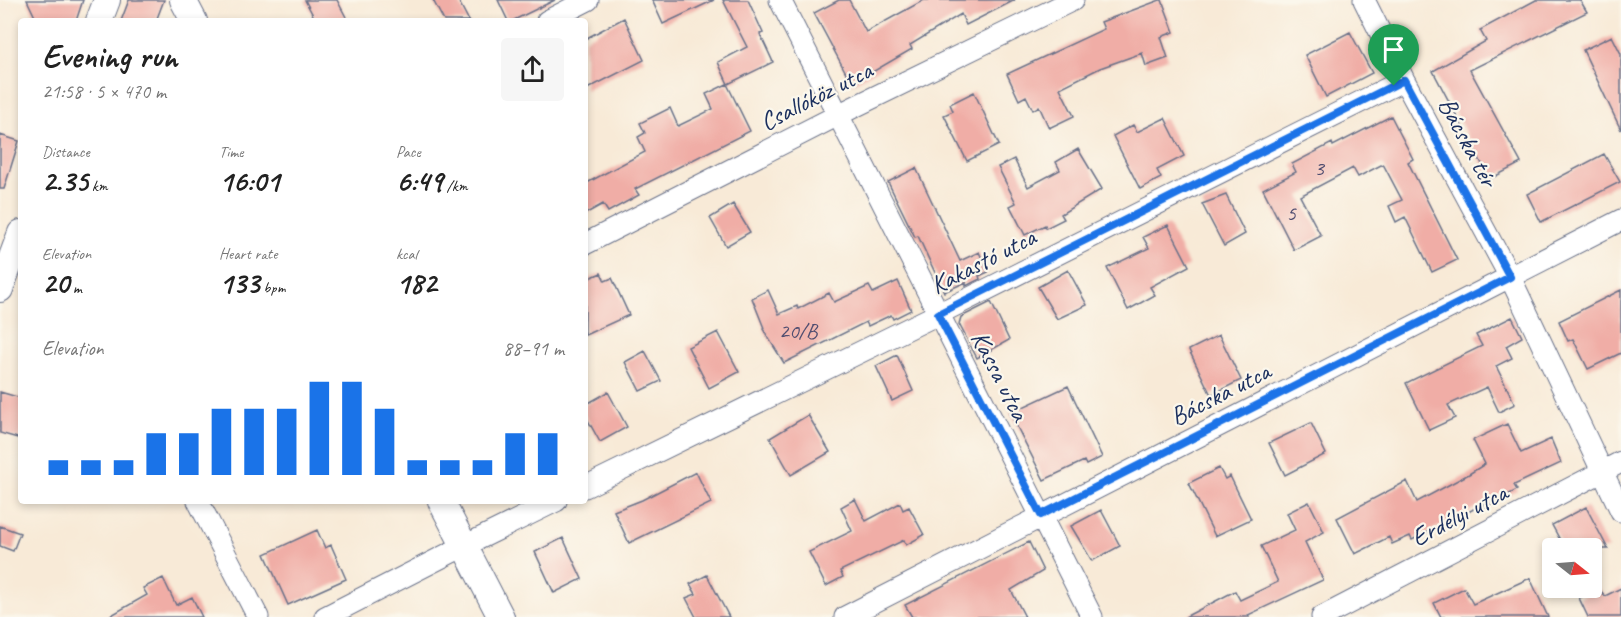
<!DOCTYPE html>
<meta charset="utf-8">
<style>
:root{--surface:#fff;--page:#f6f6f6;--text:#222;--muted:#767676;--accent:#1a73e8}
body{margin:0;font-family:Caveat,sans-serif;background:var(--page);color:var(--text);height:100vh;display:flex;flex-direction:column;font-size:22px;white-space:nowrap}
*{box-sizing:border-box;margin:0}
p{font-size:20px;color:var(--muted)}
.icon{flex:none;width:33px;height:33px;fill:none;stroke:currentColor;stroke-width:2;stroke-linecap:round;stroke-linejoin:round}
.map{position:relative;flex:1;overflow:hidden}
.details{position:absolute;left:18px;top:18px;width:570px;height:486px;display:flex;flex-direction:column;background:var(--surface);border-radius:6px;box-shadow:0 3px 9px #0003}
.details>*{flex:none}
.needle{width:39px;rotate:107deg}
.fabs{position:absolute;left:1542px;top:538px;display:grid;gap:12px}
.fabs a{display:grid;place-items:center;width:60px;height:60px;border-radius:6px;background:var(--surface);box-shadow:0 3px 9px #0003;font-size:30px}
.pin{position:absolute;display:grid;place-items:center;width:51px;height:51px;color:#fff;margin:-62px -26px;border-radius:50% 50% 50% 0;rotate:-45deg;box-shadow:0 0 6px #0007}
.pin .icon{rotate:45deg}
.round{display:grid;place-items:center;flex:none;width:63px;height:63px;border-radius:6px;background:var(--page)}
.summary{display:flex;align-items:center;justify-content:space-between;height:102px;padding:0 24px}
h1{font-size:33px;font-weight:700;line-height:45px}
.figures{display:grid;grid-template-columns:repeat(3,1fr);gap:9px;height:102px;padding:6px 24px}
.figures div{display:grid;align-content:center}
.figures b{font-size:30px;font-weight:700}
.figures small{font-size:16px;font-weight:400}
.figures p{font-size:16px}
.chart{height:168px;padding:12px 24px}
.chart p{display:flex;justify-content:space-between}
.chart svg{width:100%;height:108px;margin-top:6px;stroke:var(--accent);stroke-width:6}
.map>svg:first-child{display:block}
.building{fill:#f0ada6}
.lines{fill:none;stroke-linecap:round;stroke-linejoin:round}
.minor-casing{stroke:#687088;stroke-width:23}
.tertiary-casing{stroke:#687088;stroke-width:28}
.minor{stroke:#fff;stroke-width:21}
.tertiary{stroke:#fff;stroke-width:26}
.route-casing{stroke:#fff;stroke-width:12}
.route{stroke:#1a73e8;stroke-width:8}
.labels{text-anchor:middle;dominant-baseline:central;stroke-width:4.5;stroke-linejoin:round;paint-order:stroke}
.number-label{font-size:22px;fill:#504e70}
.street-label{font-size:26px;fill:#1b2f5e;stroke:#fbf7ec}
</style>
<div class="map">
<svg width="1621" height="617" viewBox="0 0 1621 617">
<rect width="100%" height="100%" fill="#fbf7ec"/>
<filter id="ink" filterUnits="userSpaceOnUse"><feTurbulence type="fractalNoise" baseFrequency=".0167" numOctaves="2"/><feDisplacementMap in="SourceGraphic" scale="12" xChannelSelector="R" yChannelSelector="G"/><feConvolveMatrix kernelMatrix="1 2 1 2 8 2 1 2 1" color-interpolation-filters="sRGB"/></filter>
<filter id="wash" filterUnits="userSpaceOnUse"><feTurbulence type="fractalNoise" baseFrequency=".008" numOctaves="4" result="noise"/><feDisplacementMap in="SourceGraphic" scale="24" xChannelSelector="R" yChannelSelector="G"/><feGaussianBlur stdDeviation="1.35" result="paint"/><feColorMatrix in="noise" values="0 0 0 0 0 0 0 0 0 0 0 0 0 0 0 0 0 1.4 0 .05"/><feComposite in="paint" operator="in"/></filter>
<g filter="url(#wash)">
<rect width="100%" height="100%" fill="#f8ead7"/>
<g id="blocks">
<!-- building -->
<path class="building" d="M27 0H83L76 21H37Z
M129 0H164L156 21H121Z
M305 0H337L348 21H316Z
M433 0H458L469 21H444Z
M498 0H555L512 21H508Z
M652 0H714L663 24Z
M723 0H748L763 33 760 34 773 62 728 84 718 62 747 47Z
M839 0H849L866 32 924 0H1015L966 25 961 14 910 45 912 49 852 84 814 13Z
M1160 0H1162L1174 32 1161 37 1168 58 1146 66 1142 53 1100 68 1060 88 1074 116 1049 128 1039 106 1033 110 1026 96 1019 100 1007 74 1104 29 1101 22Z
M1536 0H1580L1587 12 1470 70 1521 163 1490 179 1433 71 1486 41 1480 30Z
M624 18 644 60 585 90V39Z
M1350 32 1372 73 1326 97 1305 55Z
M1612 36 1621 54V130L1583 50Z
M727 84 750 131 635 189 639 195 608 212 603 204 585 214V184L645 152 638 137 645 133 640 123 670 108 678 126 713 109 706 94Z
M974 92 999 145 967 161 944 115 953 111 950 104Z
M1391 116 1413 159 1408 162 1457 260 1432 272 1405 217 1396 222 1389 206 1402 200 1383 164 1358 177 1353 168 1300 196 1321 236 1294 250 1263 189 1296 172 1292 164 1332 143 1333 146Z
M1165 118 1184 156 1157 170 1161 178 1140 189 1113 136 1133 125 1137 132Z
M0 135 19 141 4 189H0Z
M1078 149 1102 189 1061 214 1064 219 1046 228 1045 225 1025 235 1010 206 1016 203 998 167 1014 159 1028 187 1060 170 1056 162Z
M1604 154 1620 182 1541 222 1527 194Z
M916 168 960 261 979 252 988 272 979 276 980 279 966 286V282L944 292 918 236 915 237 888 182Z
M1226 195 1245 234 1224 246 1202 204Z
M733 204 750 232 726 246 710 218Z
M1168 225 1189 266 1150 287 1155 295 1128 310 1107 268 1149 248 1143 237Z
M1068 270 1087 305 1057 319 1038 287Z
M601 273 605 281 612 278 629 315 585 335V280Z
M898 281 911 310 893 319 891 315 868 326 866 322 784 363 763 329 764 328 752 298 768 290 779 314 797 306 798 309 829 293 834 302 869 286 873 293Z
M1621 290V353L1588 369 1573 339 1568 341 1559 321Z
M991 302 1009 340 977 358 959 324 961 317Z
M1512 317 1522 337 1506 346 1512 358 1496 366 1515 404 1499 412 1487 387 1448 405 1455 418 1429 430 1406 383 1482 346 1476 335Z
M718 332 739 372 709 388 688 347Z
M1219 335 1241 380 1211 395 1189 350Z
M645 351 661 381 640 391 625 362Z
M897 355 913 391 892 401 876 366Z
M1068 386 1102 457 1086 465 1084 461 1044 480 1010 413Z
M0 392 21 398V439L0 433Z
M608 392 627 427 600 442 585 415V405Z
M808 415 830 452 791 475 770 438Z
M1311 423 1326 454 1285 475 1269 443Z
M1507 424 1521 453 1551 439 1561 463 1514 485 1517 490 1486 507 1484 503 1449 523 1448 522 1412 540 1410 536 1392 544 1389 537 1355 554 1337 518 1407 481 1417 502 1469 474 1485 464 1473 440Z
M1219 468 1225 479 1230 476 1251 519 1215 536 1189 483Z
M696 472 711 503 629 543 614 511 642 500Z
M855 499 866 521 900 503 903 510 909 507 924 535 906 545 904 540 840 571 843 577 826 586 809 552 852 531 841 507Z
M1309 502 1324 532 1305 542 1323 580 1248 615 1249 617H1185L1235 591 1240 600 1278 582 1261 546 1295 530 1287 513Z
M1586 507 1608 549H1565L1552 525Z
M1101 510 1120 546 1092 561 1071 526Z
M0 526 20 533 13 551 0 546Z
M317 530 325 548 331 545 346 579 288 605 265 554Z
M563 538 582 579 554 593 535 552Z
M1029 542 1043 571 1011 590 1025 617H912L905 605Z
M707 575 729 617H696L686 598 696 594 690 584Z
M163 578 176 605 192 597 202 617H108L147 595 143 588Z
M1530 578 1548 617H1441L1434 603 1464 588 1473 604Z
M1621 588V617H1588L1579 598 1599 589 1605 596Z"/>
</g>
</g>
<g filter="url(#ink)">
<use href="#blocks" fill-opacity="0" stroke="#687088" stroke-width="1.5"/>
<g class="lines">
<defs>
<path id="minor" d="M780 0 1092 617
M1364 0 1404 80 1510 277 1621 511
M547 21 588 0
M585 244 852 108 1073 0
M585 487 938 314 1404 80
M198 501 258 617
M325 617 450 553 556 501
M845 617 1621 220
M1322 617 1621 462"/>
<path id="tertiary" d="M183 0 194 21
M99 21 107 0
M0 289 21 233
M441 501 501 617"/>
</defs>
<!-- minor casing -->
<use href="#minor" class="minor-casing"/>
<!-- tertiary casing -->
<use href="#tertiary" class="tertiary-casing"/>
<!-- minor -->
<use href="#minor" class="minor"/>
<!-- tertiary -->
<use href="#tertiary" class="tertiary"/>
</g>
</g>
<g class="lines" filter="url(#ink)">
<defs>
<path id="route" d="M1404 80 1510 277 1041 515 938 314Z"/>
</defs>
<!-- route casing -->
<use href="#route" class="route-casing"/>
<!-- route -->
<use href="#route" class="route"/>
</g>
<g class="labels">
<!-- number labels -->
<g class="number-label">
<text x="1319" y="168">3</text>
<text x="1291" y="213">5</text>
<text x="798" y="331">20/B</text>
</g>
<!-- street labels -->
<g class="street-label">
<text transform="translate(816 96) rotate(-27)">Csallóköz utca</text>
<text transform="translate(1468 142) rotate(62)">Bácska tér</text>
<text transform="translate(983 261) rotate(-27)">Kakastó utca</text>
<text transform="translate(1000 376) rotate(63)">Kassa utca</text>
<text transform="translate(1220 394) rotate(-27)">Bácska utca</text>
<text transform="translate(1459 515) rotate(-28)">Erdélyi utca</text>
</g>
</g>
</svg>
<div class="fabs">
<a><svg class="needle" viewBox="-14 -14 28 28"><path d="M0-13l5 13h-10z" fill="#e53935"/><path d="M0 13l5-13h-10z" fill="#767676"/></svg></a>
</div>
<div class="pin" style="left:1394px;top:86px;background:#1e9e55"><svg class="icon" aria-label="arrive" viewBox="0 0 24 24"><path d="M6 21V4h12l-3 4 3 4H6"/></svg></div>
<section class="details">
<div class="summary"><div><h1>Evening run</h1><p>21:58 · 5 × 470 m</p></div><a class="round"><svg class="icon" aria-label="share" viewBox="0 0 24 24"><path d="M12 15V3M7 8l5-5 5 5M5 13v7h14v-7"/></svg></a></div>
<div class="figures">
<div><p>Distance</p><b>2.35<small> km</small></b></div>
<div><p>Time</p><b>16:01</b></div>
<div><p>Pace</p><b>6:49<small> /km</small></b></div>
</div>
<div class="figures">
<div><p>Elevation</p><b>20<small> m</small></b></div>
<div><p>Heart rate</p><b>133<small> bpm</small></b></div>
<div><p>kcal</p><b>182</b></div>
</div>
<div class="chart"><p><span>Elevation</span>88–91 m</p>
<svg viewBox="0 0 160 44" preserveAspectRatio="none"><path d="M5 44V38M15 44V38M25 44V38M35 44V27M45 44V27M55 44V17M65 44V17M75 44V17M85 44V6M95 44V6M105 44V17M115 44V38M125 44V38M135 44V38M145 44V27M155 44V27"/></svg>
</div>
</section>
</div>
